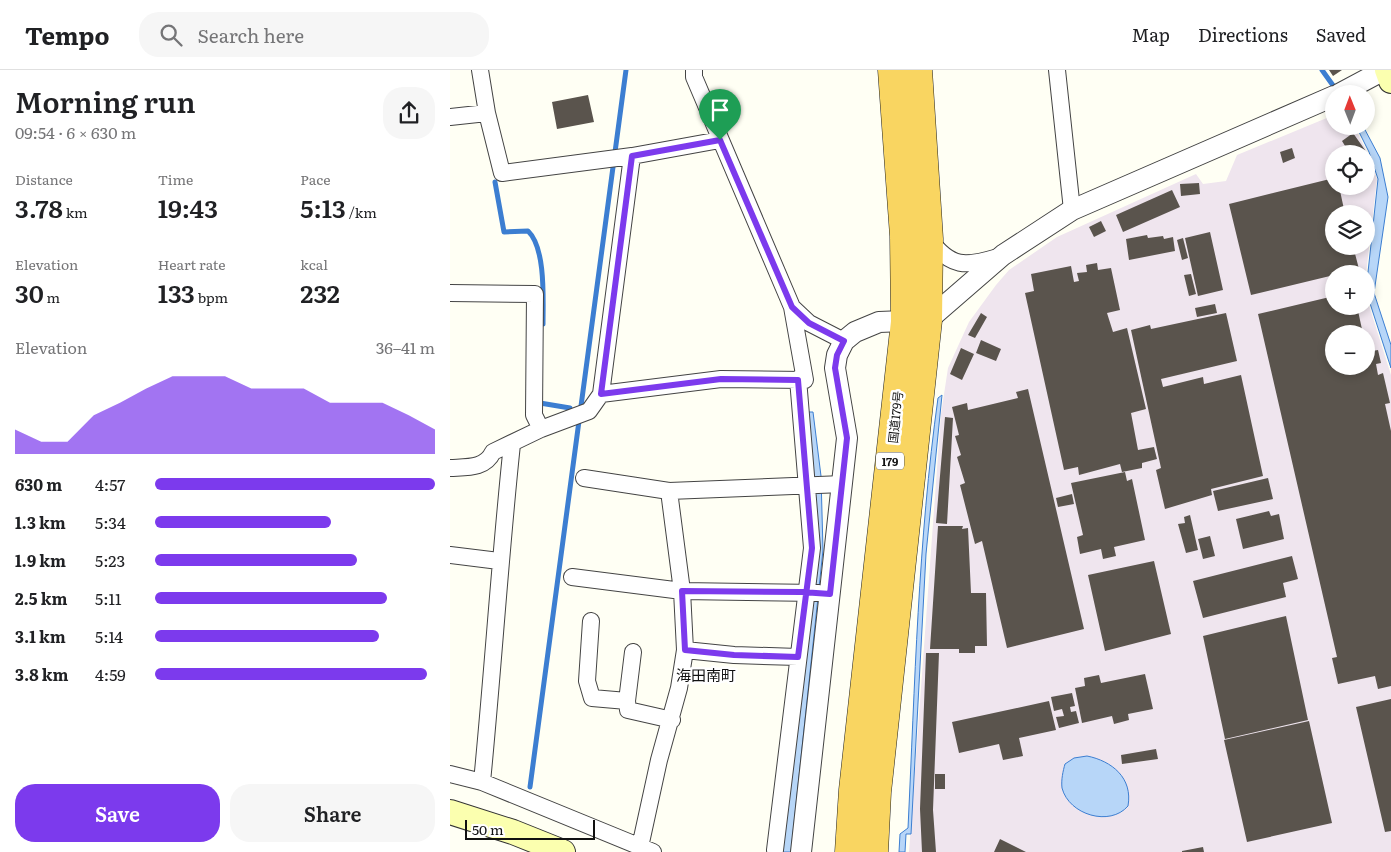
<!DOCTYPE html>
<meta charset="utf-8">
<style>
:root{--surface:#fff;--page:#f6f6f6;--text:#202124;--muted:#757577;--line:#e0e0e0;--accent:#7c3aed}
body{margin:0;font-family:Literata,"Noto Sans JP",serif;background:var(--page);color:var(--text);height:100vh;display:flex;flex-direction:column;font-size:19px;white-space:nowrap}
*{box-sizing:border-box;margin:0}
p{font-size:16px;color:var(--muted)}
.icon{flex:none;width:28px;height:28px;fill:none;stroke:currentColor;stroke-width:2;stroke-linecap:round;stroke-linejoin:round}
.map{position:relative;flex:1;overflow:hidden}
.sheet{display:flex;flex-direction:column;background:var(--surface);width:450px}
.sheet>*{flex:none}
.needle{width:32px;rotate:359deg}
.fabs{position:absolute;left:875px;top:15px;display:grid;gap:10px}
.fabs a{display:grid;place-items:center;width:50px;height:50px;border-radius:50%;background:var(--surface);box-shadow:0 2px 8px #0003;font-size:25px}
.scale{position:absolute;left:15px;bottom:12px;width:130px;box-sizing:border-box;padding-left:5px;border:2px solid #111;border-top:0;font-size:14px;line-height:18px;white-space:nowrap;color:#111;-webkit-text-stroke:4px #fff;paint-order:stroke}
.pin{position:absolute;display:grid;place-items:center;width:42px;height:42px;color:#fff;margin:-51px -21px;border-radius:50% 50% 50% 0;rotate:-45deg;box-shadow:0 0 5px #0007}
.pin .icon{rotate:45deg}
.round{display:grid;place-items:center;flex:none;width:52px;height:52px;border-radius:20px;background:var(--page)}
.overview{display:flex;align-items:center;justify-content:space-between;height:85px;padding:0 15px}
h1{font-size:28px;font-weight:600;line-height:38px}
.stats{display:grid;grid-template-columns:repeat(3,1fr);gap:8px;height:85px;padding:5px 15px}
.stats div{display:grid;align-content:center}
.stats b{font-size:25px;font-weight:600}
.stats small{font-size:14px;font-weight:400}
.stats p{font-size:14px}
.chart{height:140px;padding:10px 15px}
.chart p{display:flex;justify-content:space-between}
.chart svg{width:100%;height:90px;margin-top:5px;fill:var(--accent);opacity:.7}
.primary-button{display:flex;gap:10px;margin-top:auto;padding:10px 15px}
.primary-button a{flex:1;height:58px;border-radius:20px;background:var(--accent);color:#fff;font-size:20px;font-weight:600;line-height:58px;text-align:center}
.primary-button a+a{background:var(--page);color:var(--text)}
ul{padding:0 15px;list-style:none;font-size:16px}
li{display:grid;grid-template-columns:80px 60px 1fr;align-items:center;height:38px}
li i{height:12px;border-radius:6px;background:var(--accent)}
header{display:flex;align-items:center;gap:30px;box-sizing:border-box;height:70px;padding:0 25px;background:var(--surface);border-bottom:1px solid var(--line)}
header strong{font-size:24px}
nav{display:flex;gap:28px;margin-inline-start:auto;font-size:18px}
.search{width:350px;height:45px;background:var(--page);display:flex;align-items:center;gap:12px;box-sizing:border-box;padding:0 18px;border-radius:20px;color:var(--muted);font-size:19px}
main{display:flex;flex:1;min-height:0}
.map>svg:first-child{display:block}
.industrial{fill:#efe5ee;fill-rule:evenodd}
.water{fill:#b7d6f8;stroke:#3c7ed1}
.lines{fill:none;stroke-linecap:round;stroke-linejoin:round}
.stream{stroke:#3c7ed1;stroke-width:5}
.building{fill:#5a544d}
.minor-casing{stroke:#444;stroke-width:18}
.tertiary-casing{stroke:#444;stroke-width:22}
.secondary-casing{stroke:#333;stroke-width:26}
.trunk-casing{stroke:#222;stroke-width:29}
.minor{stroke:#fff;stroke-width:16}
.tertiary{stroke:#fff;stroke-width:20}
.secondary{stroke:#fbffaf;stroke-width:24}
.trunk{stroke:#f9d561;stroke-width:28}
.route-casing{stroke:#fff;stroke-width:10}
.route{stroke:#7c3aed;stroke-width:6}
.labels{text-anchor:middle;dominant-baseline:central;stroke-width:5;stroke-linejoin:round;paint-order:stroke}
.shield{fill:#fff;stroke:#585858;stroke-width:1}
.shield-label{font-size:11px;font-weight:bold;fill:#111}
.street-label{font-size:12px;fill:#111;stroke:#fff}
.quarter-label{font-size:15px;fill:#111;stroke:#fff}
</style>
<header>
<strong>Tempo</strong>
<div class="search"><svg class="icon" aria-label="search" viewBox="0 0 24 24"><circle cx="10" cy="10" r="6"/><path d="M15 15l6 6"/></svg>Search here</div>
<nav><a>Map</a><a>Directions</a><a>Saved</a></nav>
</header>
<main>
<section class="sheet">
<div class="overview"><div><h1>Morning run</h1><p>09:54 · 6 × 630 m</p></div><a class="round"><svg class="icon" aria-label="share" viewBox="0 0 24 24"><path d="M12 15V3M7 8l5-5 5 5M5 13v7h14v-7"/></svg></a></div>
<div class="stats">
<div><p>Distance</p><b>3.78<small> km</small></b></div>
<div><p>Time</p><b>19:43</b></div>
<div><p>Pace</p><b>5:13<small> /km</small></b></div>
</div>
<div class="stats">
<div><p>Elevation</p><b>30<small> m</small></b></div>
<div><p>Heart rate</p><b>133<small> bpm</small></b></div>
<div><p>kcal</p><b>232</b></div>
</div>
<div class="chart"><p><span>Elevation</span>36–41 m</p>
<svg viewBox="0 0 160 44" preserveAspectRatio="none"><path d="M0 44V32L10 38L20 38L30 25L40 19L50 12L60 6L70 6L80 6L90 12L100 12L110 12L120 19L130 19L140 19L150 25L160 32V44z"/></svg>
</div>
<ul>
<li><b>630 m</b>4:57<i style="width:100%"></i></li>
<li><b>1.3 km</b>5:34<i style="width:63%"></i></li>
<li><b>1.9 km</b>5:23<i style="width:72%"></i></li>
<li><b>2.5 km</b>5:11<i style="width:83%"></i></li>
<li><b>3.1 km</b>5:14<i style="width:80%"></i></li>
<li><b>3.8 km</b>4:59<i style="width:97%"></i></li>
</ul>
<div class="primary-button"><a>Save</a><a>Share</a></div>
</section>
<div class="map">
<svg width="941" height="782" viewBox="0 0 941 782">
<rect width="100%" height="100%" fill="#fffff4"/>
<!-- industrial -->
<path class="industrial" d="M884 45V56H904L918 84 927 109 916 204H884V236H916V226L941 305V782H459L491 344 498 298 519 252 546 215 559 200 607 167 746 104 753 114 776 111 787 85ZM884 84H916V116H884ZM884 144H916V176H884ZM884 264H916V296H884Z"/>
<!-- water -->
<path class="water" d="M906 56H913L930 88 938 127 924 223 941 275V298L916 221 928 109 919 82Z
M492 325 476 484 461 764H456L455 782H449L450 764 458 758C465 614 468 471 488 328Z
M356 342H363L371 406 373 480 341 782H331L352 617Z
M637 686C662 691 683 708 678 736 660 757 619 745 612 718 611 710 613 701 615 694L624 688Z"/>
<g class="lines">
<!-- stream -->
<path class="stream" d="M872 0 887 21
M45 112 54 162 78 161C96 178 93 230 93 254
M90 330V333L120 338
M80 717 176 0"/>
</g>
<!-- building -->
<path class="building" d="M879 0H892L883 6Z
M138 25 144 52 107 59 102 32Z
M903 63 915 80 909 84H900L892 71Z
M842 78 845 88 833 93 830 82Z
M884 108V116H889L895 144H884V176H903L909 199 801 225 779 134Z
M749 113 750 124 731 126 730 114Z
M722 120 730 137 673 162 666 145Z
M651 151 656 161 644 167 639 157Z
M760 162 773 220 748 226 735 168Z
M697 165 698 168 713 166 714 169 723 167 725 181 679 190 676 169Z
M733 168 738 188 732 190 727 170Z
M647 193 648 200 661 198 670 240 657 243 663 262 677 258 696 339 681 343 688 380 704 377 707 389 692 393V398L672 402 670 394 629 405 628 397 614 400 575 223 584 221 581 204 621 196 624 212 629 211 627 203 637 202 636 195Z
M741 204 746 224 739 226 734 205Z
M884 226V236H907L913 264H884V296H916V282L928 280 931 293 926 294 928 305 933 303 940 333 935 334 941 361V616L928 619 925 606 888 614 882 588 887 587 808 244Z
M765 234 767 243 747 247 745 238Z
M531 243 537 247 525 268 518 265Z
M776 243 787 291 711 309 713 317 753 307 754 314 791 305 813 406 761 419 762 425 715 439 706 400 711 398 681 260 700 255 701 259Z
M531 270 551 279 546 291 526 283Z
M511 278 524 284 512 310 500 304Z
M578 319 634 559 557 578 532 471 525 474 510 415 515 413 507 387 511 385 505 366 509 365 502 337 517 333 518 340 568 328 566 322Z
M495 347 503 348 497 454 486 453Z
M675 402 677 411 682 409 695 470 664 477 666 486 653 489 651 479 630 484 627 467 633 465 621 413Z
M818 408 823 429 768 441 763 421Z
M622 424 624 434 608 437 606 428Z
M819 441 821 446 829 444 834 469 793 479 786 449Z
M740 445 748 480 736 483 728 454 735 453 734 447Z
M488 456H513L512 459 518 458 521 523H536L537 576H525V583H509V579H480Z
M760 466 765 486 753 489 748 469Z
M842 486 848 509 833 513 836 527 753 548 743 511Z
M704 491 721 564 655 581 638 505Z
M836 546 858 650 775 669 753 566Z
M476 583H489L483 740 486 782H472L470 739Z
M695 604 703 639 678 644 679 650 664 654 662 646 632 653 625 618 635 616 634 608 649 605 651 613Z
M622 623 625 636 620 637 621 642 626 641 629 653 609 658 606 647 614 646 612 639 604 641 601 627Z
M941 629V761L935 762 906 637Z
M599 631 606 660 569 668 573 686 553 690 549 674 509 683 502 652Z
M859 651 882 753 797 772 774 670Z
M706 679 708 689 672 694 671 685Z
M485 704H495V719H485Z
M550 769 576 782H544Z
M753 777 754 782H732V781Z"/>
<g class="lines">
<defs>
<path id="minor" d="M30 0 37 43 52 103 182 86 270 70
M244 0V7L342 237 359 253 394 271
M607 0 622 140
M0 47 37 43
M479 169C501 198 515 197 548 187
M0 223 85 224 84 345 91 359
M151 324 271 309 355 310 342 237
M0 398C17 397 35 399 43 382L91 359 139 341 151 324 182 86
M134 408 219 421 393 414
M0 485 49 491
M122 507 232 521 369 523
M141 551 137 611 142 628 177 631 178 640 222 650
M235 580 284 585 348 587
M177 631 183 582
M0 704 32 712 203 782
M32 712C43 600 50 487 62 374
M190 777 209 690 229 618 235 580 232 521 219 421
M325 780 362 478 348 309"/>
<path id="tertiary" d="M889 24 934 0
M351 782 397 368 385 298 387 285 394 271 405 262 429 252 478 250 553 185 622 140 884 26"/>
<path id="secondary" d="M937 0 941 11
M0 742 63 762 113 782"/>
<path id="trunk" d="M399 782 403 720 455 252 454 166 442 0
M424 782 427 722 478 250 479 169 468 0"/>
</defs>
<!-- minor casing -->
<use href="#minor" class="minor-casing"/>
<!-- tertiary casing -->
<use href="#tertiary" class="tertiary-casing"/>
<!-- secondary casing -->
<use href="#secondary" class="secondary-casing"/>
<!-- trunk casing -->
<use href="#trunk" class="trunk-casing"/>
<!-- minor -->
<use href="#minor" class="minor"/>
<!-- tertiary -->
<use href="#tertiary" class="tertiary"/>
<!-- secondary -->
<use href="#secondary" class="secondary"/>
<!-- trunk -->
<use href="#trunk" class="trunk"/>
</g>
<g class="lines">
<defs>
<path id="route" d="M270 70 182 86 151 324 271 309 348 310 362 478 348 587 284 585 235 580 232 521 352 522 380 524 397 368 385 298 387 285 394 271 359 253 342 237 270 70"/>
</defs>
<!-- route casing -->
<use href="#route" class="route-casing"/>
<!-- route -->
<use href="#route" class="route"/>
</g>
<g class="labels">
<!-- shield labels -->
<rect class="shield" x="426" y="382.5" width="28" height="17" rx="4"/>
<g class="shield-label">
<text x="440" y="391">179</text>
</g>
<!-- street labels -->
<g class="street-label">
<text transform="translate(445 347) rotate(-84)">国道179号</text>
</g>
<!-- quarter labels -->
<g class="quarter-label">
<text x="256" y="604">海田南町</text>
</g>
</g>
</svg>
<div class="fabs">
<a><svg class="needle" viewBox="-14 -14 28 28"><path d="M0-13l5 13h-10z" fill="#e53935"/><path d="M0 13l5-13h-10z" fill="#757577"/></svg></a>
<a><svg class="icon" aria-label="locate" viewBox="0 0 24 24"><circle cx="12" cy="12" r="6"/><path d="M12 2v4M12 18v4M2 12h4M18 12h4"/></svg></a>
<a><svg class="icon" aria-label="layers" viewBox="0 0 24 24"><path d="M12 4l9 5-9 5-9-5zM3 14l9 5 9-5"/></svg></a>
<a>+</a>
<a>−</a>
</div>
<div class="scale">50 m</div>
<div class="pin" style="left:270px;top:70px;background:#1e9e55"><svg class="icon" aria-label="arrive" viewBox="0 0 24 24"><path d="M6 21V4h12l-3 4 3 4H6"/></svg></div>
</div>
</main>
